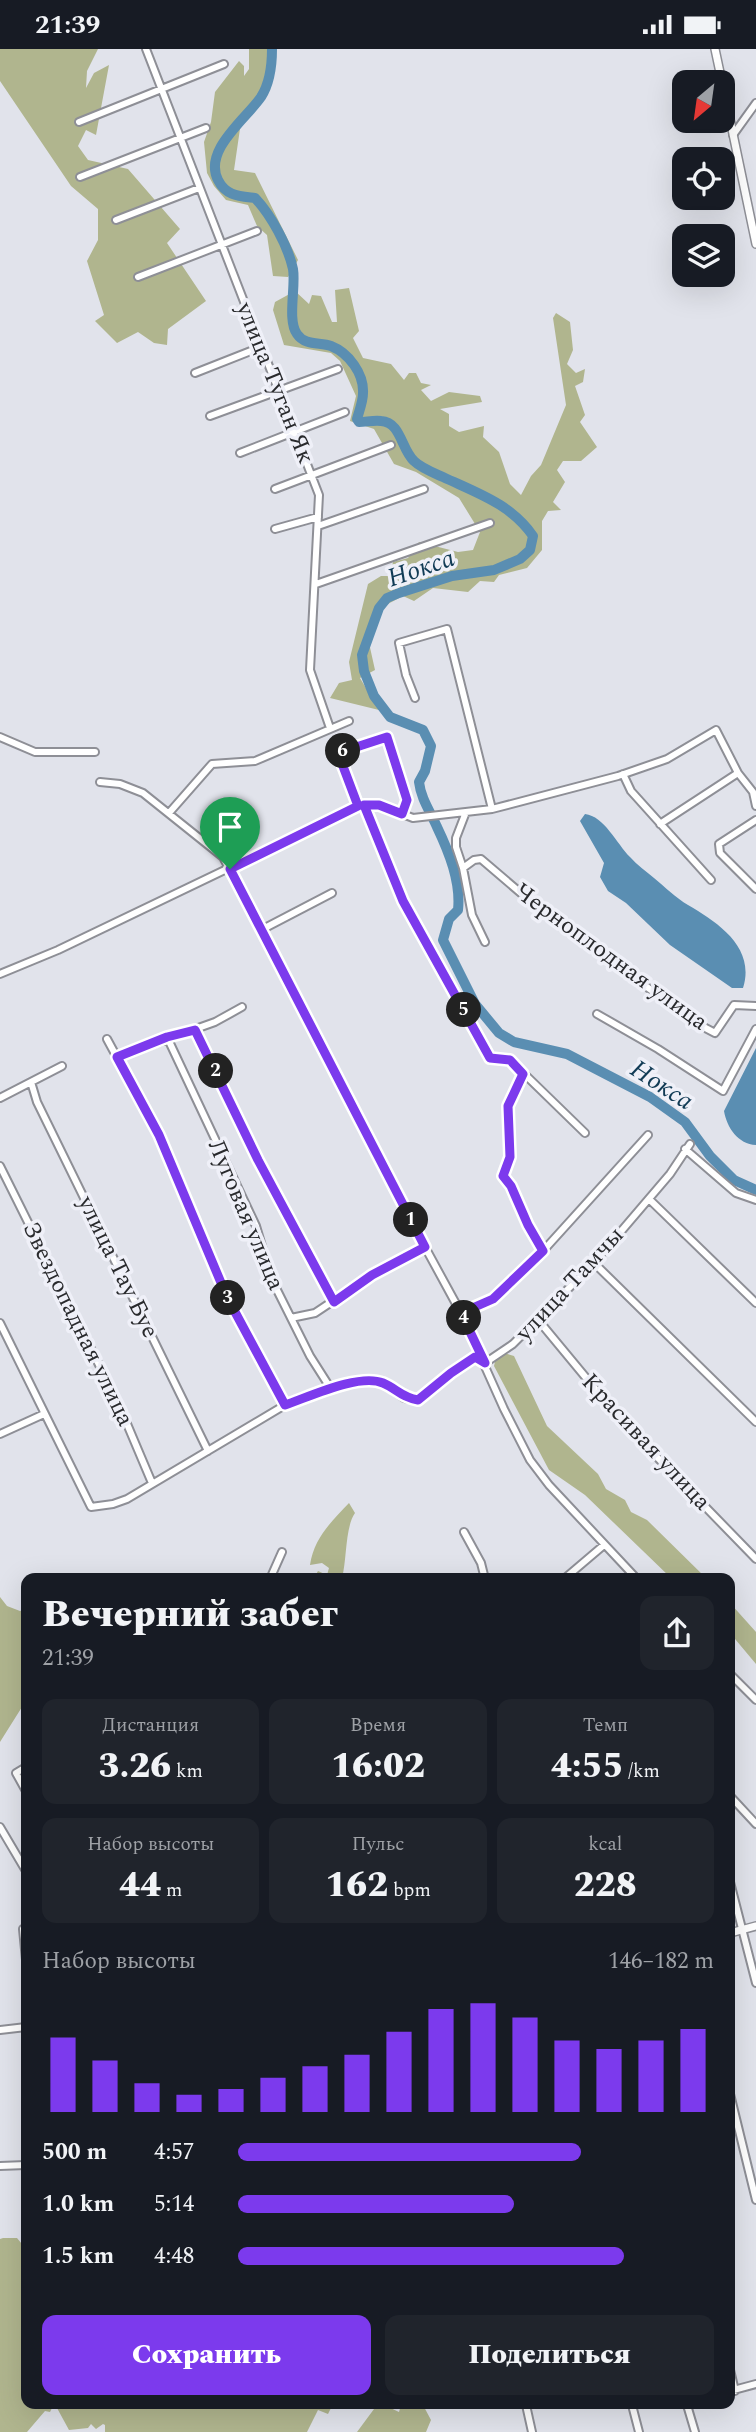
<!DOCTYPE html>
<html lang="ru">
<meta charset="utf-8">
<style>
:root{--surface:#171b24;--page:#20242c;--text:#f1f3f6;--muted:#9ea1a6;--accent:#7c3aed}
body{margin:0;font-family:Spectral,serif;background:var(--page);color:var(--text);height:100vh;display:flex;flex-direction:column;font-size:26px;white-space:nowrap}
*{box-sizing:border-box;margin:0}
p{font-size:23px;color:var(--muted)}
.icon{flex:none;width:38px;height:38px;fill:none;stroke:currentColor;stroke-width:2;stroke-linecap:round;stroke-linejoin:round}
.map{position:relative;flex:1;overflow:hidden}
.panel{position:absolute;left:21px;top:1524px;width:714px;height:836px;display:flex;flex-direction:column;background:var(--surface);border-radius:14px;box-shadow:0 7px 28px #0002}
.panel>*{flex:none}
.needle{width:46px;rotate:209deg}
.tools{position:absolute;left:672px;top:21px;display:grid;gap:14px}
.tools a{display:grid;place-items:center;width:63px;height:63px;border-radius:14px;background:var(--surface);box-shadow:0 7px 28px #0002;font-size:35px}
.pin{position:absolute;display:grid;place-items:center;width:60px;height:60px;color:#fff;margin:-72px -30px;border-radius:50% 50% 50% 0;rotate:-45deg;box-shadow:0 0 7px #0007}
.pin .icon{rotate:45deg}
.km{position:absolute;width:35px;height:35px;margin:-18px;border-radius:50%;background:#222;color:#fff;font-size:19px;line-height:35px;text-align:center}
.round{display:grid;place-items:center;flex:none;width:74px;height:74px;border-radius:14px;background:var(--page)}
.overview{display:flex;align-items:center;justify-content:space-between;height:119px;padding:0 21px}
h1{font-size:38px;font-weight:800;line-height:52px}
.metrics{display:grid;grid-template-columns:repeat(3,1fr);gap:10px;height:119px;padding:7px 21px}
.metrics div{display:grid;align-content:center;border-radius:14px;background:var(--page);text-align:center}
.metrics b{font-size:35px;font-weight:800}
.metrics small{font-size:19px;font-weight:400}
.metrics p{font-size:19px}
.chart{height:196px;padding:14px 21px}
.chart p{display:flex;justify-content:space-between}
.chart svg{width:100%;height:126px;margin-top:7px;stroke:var(--accent);stroke-width:6}
.primary-button{display:flex;gap:14px;margin-top:auto;padding:14px 21px}
.primary-button a{flex:1;height:80px;border-radius:14px;background:var(--accent);color:#fff;font-size:28px;font-weight:800;line-height:80px;text-align:center}
.primary-button a+a{background:var(--page);color:var(--text)}
ul{padding:0 21px;list-style:none;font-size:23px}
li{display:grid;grid-template-columns:112px 84px 1fr;align-items:center;height:52px}
li i{height:18px;border-radius:9px;background:var(--accent)}
.status{display:flex;justify-content:space-between;align-items:center;height:49px;padding:0 35px;background:var(--surface);direction:ltr}
.status svg{height:19px;fill:currentColor}
.map>svg:first-child{display:block}
.green{fill:#b0b58e}
.water{fill:#5a8eb2}
.lines{fill:none;stroke-linecap:round;stroke-linejoin:round}
.river{stroke:#5a8eb2;stroke-width:10}
.minor-casing{stroke:#8e8f96;stroke-width:10}
.tertiary-casing{stroke:#8e8f96;stroke-width:10}
.minor{stroke:#fff;stroke-width:6}
.tertiary{stroke:#fff;stroke-width:7}
.route-casing{stroke:#fff;stroke-width:14}
.route{stroke:#7c3aed;stroke-width:9}
.labels{text-anchor:middle;dominant-baseline:central;stroke-width:7;stroke-linejoin:round;paint-order:stroke}
.street-label{font-size:24px;fill:#292a2d;stroke:#eff0f8}
.water-label{font-size:26px;font-style:italic;fill:#113b55;stroke:#eff0f8}
</style>
<div class="status"><b>21:39</b><svg viewBox="0 0 49 12"><path d="M0 12V9h3v3zM5 12V6h3v6zM10 12V3h3v9zM15 12V0h3v12zM26 1h20v11H26zM47 4h2v5h-2z"/></svg></div>
<div class="map">
<svg width="756" height="2383" viewBox="0 0 756 2383">
<rect width="100%" height="100%" fill="#e1e3eb"/>
<!-- green -->
<path class="green" d="M0 0H98L87 22 86 39 94 24 109 16 96 86 86 81 78 97 88 111 128 120 180 180 167 194 206 252 168 280 167 296 154 294 138 283 117 294 95 272 104 266 87 212 98 191V160L71 137 0 32Z
M249 0H272V16L263 45 241 73 234 121 255 124 298 211 288 228 273 227 267 186 257 177 248 156 226 151 214 137 207 124 204 93 211 73 215 43 239 12 244 17V27L249 20Z
M349 239 359 282 353 289 363 309 391 315 404 331 409 324H416L421 334 431 336 421 341 431 352 449 343 480 347 482 353 440 360 449 365V377L459 383 484 377 483 388 499 403 510 435 521 446 531 427 541 416 566 356 553 269 556 264 570 273 573 301 567 315 576 324 585 320 583 333 575 337 585 366 580 373 597 398 581 412H563L557 421 565 433 553 453 561 461 548 462 542 472V501L527 519 499 526 494 533 480 532 468 543 433 539 414 552 403 547 384 557 369 594 375 621 360 629 379 661 330 649 339 634 352 631 349 613 368 535 381 527H390L393 513 408 509 419 493 458 503 473 501 480 483 459 449 416 423 394 415 374 380 350 372 356 347 340 312 331 304 284 296 273 261 275 253 295 242 309 255 312 246 321 247 332 273H337L335 241Z
M504 1304 514 1307 547 1377 598 1425 606 1440 625 1451 631 1463 647 1471 706 1529H671L585 1446 549 1421 494 1317 496 1308Z
M349 1454 355 1464C345 1478 347 1511 342 1529H314L318 1522 327 1526 329 1519 322 1514 310 1516C314 1489 331 1473 349 1454Z
M0 1548 7 1557 20 1562 26 1560V1657L22 1658 0 1693Z
M730 1554 756 1583V1615L730 1584Z
M3 2189H17L26 2200V2356H340L332 2357 328 2365 318 2361 307 2383H105V2376L103 2375 96 2380 91 2375 88 2379 69 2381 57 2359H52L50 2363 45 2362 27 2383H0V2190Z
M377 2356H384L399 2363 401 2356H423L431 2371 426 2383H357Z"/>
<!-- water -->
<path class="water" d="M585 765C604 767 617 795 630 808 637 816 646 822 654 829 665 838 676 849 688 856 717 873 756 898 743 939H732L670 896 626 854 608 842 600 828 604 814 580 772Z
M756 999V1096C738 1095 727 1079 724 1062Z"/>
<g class="lines">
<!-- river -->
<path class="river" d="M272 0C272 15 270 34 261 48 246 70 203 101 218 131 226 147 239 147 255 149 271 166 288 197 293 220 296 237 287 272 297 285 305 297 320 293 331 297 349 304 364 325 363 344 363 353 359 362 357 370L359 373C366 373 374 371 381 372 401 373 401 400 414 412 421 419 434 424 443 428 477 444 511 455 533 487L530 501 520 510 494 521 452 527 399 544 387 549 379 559 362 606 364 622 374 647 390 668 423 681 431 697 425 722 419 733C421 750 430 762 437 778 449 803 461 833 458 861L449 870 443 891 475 955 499 984 514 993 567 1005 650 1048 685 1073 710 1107 734 1131 756 1141"/>
<defs>
<path id="minor" d="M146 0 319 446 310 621 330 679
M79 73 224 15
M733 86 756 54
M80 128 206 79
M116 171 199 139
M138 228 257 182
M195 324 261 298
M210 367 338 320
M240 404 345 363
M275 440 391 396
M318 477 424 440
M275 480 318 468
M316 535 490 474
M415 649 406 626 399 594 447 580 492 760
M0 688 35 703H95
M623 725 631 742 711 831
M100 733 120 735 143 744 223 808 425 1198 461 1264 504 1360 530 1411 549 1436 637 1530
M364 756 403 852 490 1009 510 1011 585 1084
M358 757 338 704 387 688 407 751 402 765
M466 763 456 789V798L463 819 472 866 485 893
M169 764 212 715 255 712 349 672
M756 771 719 795 720 804 756 840
M660 775 738 724
M463 819 474 811 481 810 536 857 561 871 576 886 696 974 715 984 734 956 756 957
M261 881 332 844
M0 925 58 901 358 757 379 756 413 769 492 760 618 727 667 710 716 681 738 724 753 743 756 757
M597 965 658 1000 723 1042 756 980
M195 981 258 1111 334 1253
M167 988 256 1177 272 1231 310 1307 331 1340
M107 990 159 1086 227 1248 285 1356
M117 1008 215 973 242 958
M523 1025 508 1057 510 1108 503 1127 511 1137 528 1176 543 1202
M31 1033 37 1053 208 1402
M0 1049 62 1017
M685 1100 736 1144 756 1151
M0 1117 119 1356 152 1434
M649 1150 756 1254
M594 1214 756 1373
M461 1264 493 1250 501 1244 543 1202 648 1086
M291 1269 315 1264 372 1226 425 1198
M539 1272 621 1371 756 1510
M0 1274 91 1458 113 1455 127 1450 285 1356 331 1340 358 1333 371 1332 383 1334 404 1349 418 1351 451 1324 475 1308 485 1314 513 1295 594 1214 670 1125 690 1095
M0 1385 44 1365
M464 1483 481 1514 485 1530
M270 1530 282 1503
M564 1530 604 1496
M730 1625 756 1651
M26 1718 16 1724 26 1742
M730 1747 756 1775
M0 1778 26 1822
M730 1833 756 1934
M23 1880 26 1911
M0 1981 26 1978
M730 2045 756 2151
M0 2117 26 2116
M730 2321 735 2342
M730 2342 756 2335
M526 2356 532 2383
M632 2356 639 2383
M687 2356 695 2383"/>
<path id="tertiary" d="M715 0 722 33
M723 37 756 195
M730 1884 756 1877"/>
</defs>
<!-- minor casing -->
<use href="#minor" class="minor-casing"/>
<!-- tertiary casing -->
<use href="#tertiary" class="tertiary-casing"/>
<!-- minor -->
<use href="#minor" class="minor"/>
<!-- tertiary -->
<use href="#tertiary" class="tertiary"/>
</g>
<g class="lines">
<defs>
<path id="route" d="M387 688 407 751 402 765 379 756H364L403 852 490 1009 510 1011 523 1025 508 1057 510 1108 503 1127 511 1137 528 1176 543 1202 493 1250 461 1264 485 1314 475 1308 451 1324 418 1351C401 1348 397 1340 383 1334 359 1324 309 1348 285 1356L227 1248 159 1086 117 1008 167 988 195 981 258 1111 334 1253 372 1226 425 1198 230 820 358 757 338 704Z"/>
</defs>
<!-- route casing -->
<use href="#route" class="route-casing"/>
<!-- route -->
<use href="#route" class="route"/>
</g>
<g class="labels">
<!-- street labels -->
<g class="street-label">
<text transform="translate(275 334) rotate(68)">улица Туган Як</text>
<text transform="translate(611 908) rotate(36)">Черноплодная улица</text>
<text transform="translate(246 1166) rotate(67)">Луговая улица</text>
<text transform="translate(118 1218) rotate(64)">улица Тау Буе</text>
<text transform="translate(570 1235) rotate(-47)">улица Тамчы</text>
<text transform="translate(78 1275) rotate(64)">Звездопадная улица</text>
<text transform="translate(646 1393) rotate(47)">Красивая улица</text>
</g>
<!-- water labels -->
<g class="water-label">
<text transform="translate(421 519) rotate(-19)">Нокса</text>
<text transform="translate(662 1036) rotate(33)">Нокса</text>
</g>
</g>
</svg>
<div class="tools">
<a><svg class="needle" viewBox="-14 -14 28 28"><path d="M0-13l5 13h-10z" fill="#e53935"/><path d="M0 13l5-13h-10z" fill="#9ea1a6"/></svg></a>
<a><svg class="icon" aria-label="locate" viewBox="0 0 24 24"><circle cx="12" cy="12" r="6"/><path d="M12 2v4M12 18v4M2 12h4M18 12h4"/></svg></a>
<a><svg class="icon" aria-label="layers" viewBox="0 0 24 24"><path d="M12 4l9 5-9 5-9-5zM3 14l9 5 9-5"/></svg></a>
</div>
<div class="pin" style="left:230px;top:820px;background:#1e9e55"><svg class="icon" aria-label="arrive" viewBox="0 0 24 24"><path d="M6 21V4h12l-3 4 3 4H6"/></svg></div>
<b class="km" style="left:411px;top:1171px">1</b>
<b class="km" style="left:216px;top:1022px">2</b>
<b class="km" style="left:228px;top:1249px">3</b>
<b class="km" style="left:464px;top:1269px">4</b>
<b class="km" style="left:464px;top:961px">5</b>
<b class="km" style="left:343px;top:702px">6</b>
<section class="panel">
<div class="overview"><div><h1>Вечерний забег</h1><p>21:39</p></div><a class="round"><svg class="icon" aria-label="share" viewBox="0 0 24 24"><path d="M12 15V3M7 8l5-5 5 5M5 13v7h14v-7"/></svg></a></div>
<div class="metrics">
<div><p>Дистанция</p><b>3.26<small> km</small></b></div>
<div><p>Время</p><b>16:02</b></div>
<div><p>Темп</p><b>4:55<small> /km</small></b></div>
</div>
<div class="metrics">
<div><p>Набор высоты</p><b>44<small> m</small></b></div>
<div><p>Пульс</p><b>162<small> bpm</small></b></div>
<div><p>kcal</p><b>228</b></div>
</div>
<div class="chart"><p><span>Набор высоты</span>146–182 m</p>
<svg viewBox="0 0 160 44" preserveAspectRatio="none"><path d="M5 44V18M15 44V26M25 44V34M35 44V38M45 44V36M55 44V32M65 44V28M75 44V24M85 44V16M95 44V8M105 44V6M115 44V11M125 44V19M135 44V22M145 44V19M155 44V15"/></svg>
</div>
<ul>
<li><b>500 m</b>4:57<i style="width:72%"></i></li>
<li><b>1.0 km</b>5:14<i style="width:58%"></i></li>
<li><b>1.5 km</b>4:48<i style="width:81%"></i></li>
</ul>
<div class="primary-button"><a>Сохранить</a><a>Поделиться</a></div>
</section>
</div>
